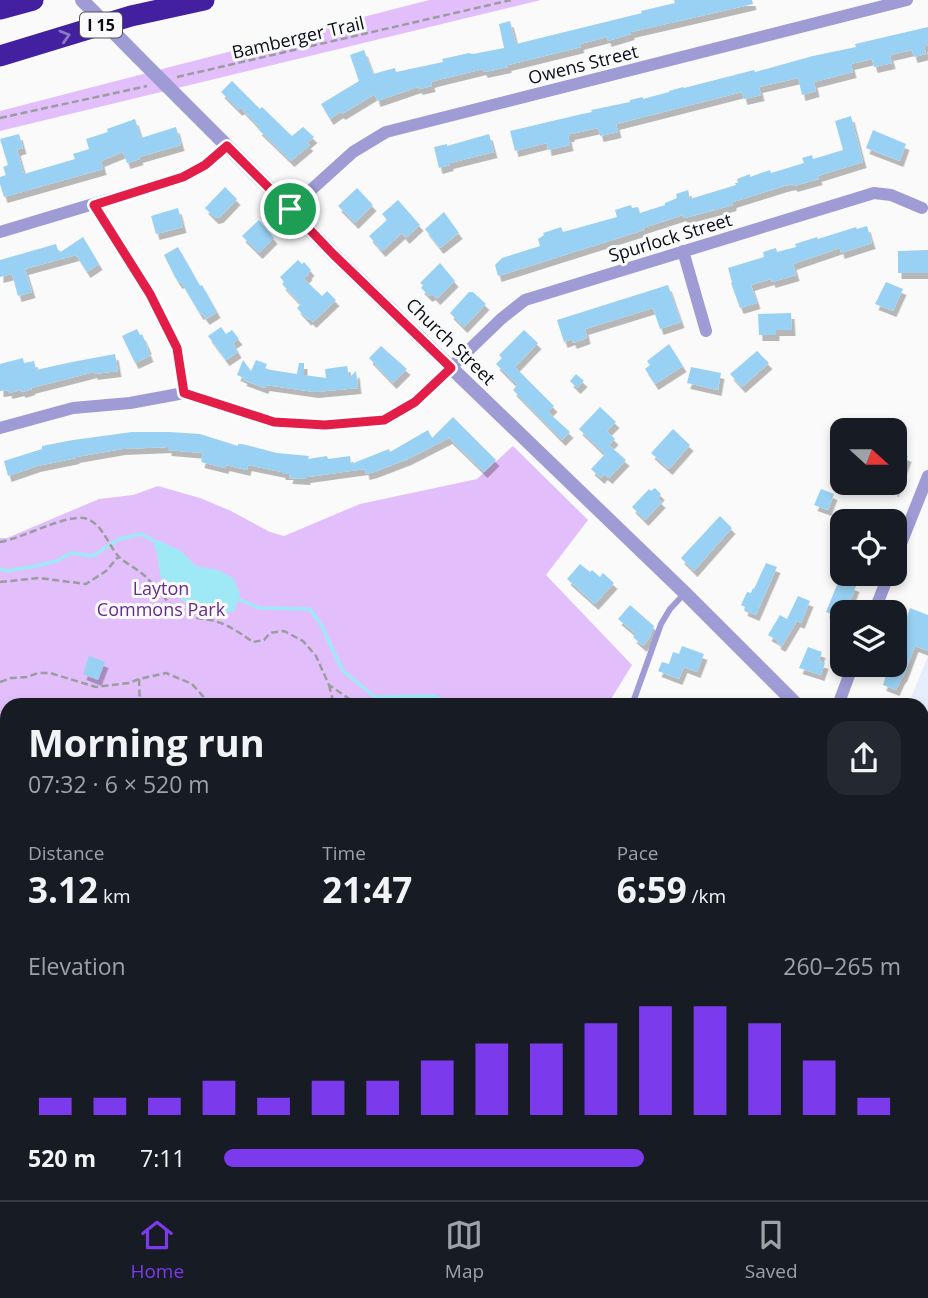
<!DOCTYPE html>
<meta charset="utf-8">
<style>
:root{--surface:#171b24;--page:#242831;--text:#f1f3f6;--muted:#9ea1a6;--line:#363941;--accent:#7c3aed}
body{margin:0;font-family:"Open Sans",sans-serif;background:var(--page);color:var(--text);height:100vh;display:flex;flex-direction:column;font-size:26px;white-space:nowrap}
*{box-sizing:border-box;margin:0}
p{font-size:23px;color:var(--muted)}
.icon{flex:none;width:38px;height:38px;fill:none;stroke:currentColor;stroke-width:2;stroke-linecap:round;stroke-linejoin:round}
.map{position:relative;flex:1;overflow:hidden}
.panel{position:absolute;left:0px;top:698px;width:929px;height:502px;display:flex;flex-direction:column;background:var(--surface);border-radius:21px 21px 0 0;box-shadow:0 4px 10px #0003}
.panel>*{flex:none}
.needle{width:46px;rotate:111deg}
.buttons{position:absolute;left:830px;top:418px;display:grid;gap:14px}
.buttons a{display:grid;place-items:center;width:77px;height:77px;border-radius:14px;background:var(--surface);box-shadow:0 4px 10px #0003;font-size:35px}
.pin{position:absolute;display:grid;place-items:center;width:60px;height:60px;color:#fff;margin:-30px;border:4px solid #fff;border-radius:50%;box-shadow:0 2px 7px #0007}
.round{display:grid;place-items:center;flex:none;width:74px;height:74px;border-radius:21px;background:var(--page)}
.overview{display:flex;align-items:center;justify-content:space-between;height:119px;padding:0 28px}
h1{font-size:38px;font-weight:700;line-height:52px}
.stats{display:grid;grid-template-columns:repeat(3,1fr);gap:10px;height:119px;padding:7px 28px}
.stats div{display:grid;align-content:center}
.stats b{font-size:35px;font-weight:700}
.stats small{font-size:19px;font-weight:400}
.stats p{font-size:19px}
.chart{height:196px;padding:14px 28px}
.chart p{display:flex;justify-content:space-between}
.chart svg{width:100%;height:126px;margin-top:7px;stroke:var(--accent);stroke-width:6}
ul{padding:0 28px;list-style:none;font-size:23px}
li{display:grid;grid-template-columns:112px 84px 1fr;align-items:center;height:52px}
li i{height:18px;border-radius:9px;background:var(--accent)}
.dock{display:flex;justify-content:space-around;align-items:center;height:98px;border-top:2px solid var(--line);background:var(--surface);font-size:19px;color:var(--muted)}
.dock a{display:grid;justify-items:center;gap:4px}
.dock .active{color:var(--accent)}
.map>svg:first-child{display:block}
.built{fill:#e6eefd}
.green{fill:#e2bffb}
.water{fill:#9fe9f7}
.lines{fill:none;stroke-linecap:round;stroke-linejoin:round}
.stream{stroke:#9fe9f7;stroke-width:3.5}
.building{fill:#99d1f4;filter:url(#shadow)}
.path{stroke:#9a9ca0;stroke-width:2.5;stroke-dasharray:7 3.5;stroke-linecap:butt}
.service{stroke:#9e9bd5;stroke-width:6}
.minor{stroke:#9e9bd5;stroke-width:12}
.tertiary{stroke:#9e9bd5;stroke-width:14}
.motorway{stroke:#43209f;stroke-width:21}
.tertiary-bridge{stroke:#9e9bd5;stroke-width:14}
.oneway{stroke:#8c77c3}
.route-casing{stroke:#fff;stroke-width:14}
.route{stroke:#e11d48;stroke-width:9}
.labels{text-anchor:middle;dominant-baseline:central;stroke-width:6;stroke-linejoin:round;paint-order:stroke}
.shield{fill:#fafafa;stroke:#50535a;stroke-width:2}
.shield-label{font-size:16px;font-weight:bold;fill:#070c16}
.street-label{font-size:18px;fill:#070c16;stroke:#fafafa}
.park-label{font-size:18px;fill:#692b8b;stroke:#fafafa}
</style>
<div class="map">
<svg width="928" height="1200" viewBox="0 0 928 1200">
<defs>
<filter id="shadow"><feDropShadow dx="3.5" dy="6" stdDeviation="0" flood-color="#0004"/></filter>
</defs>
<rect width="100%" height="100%" fill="#fafafa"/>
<!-- built -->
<path class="built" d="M928 656V757L922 749V705H908Z
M0 928 7 930V1194H227L226 1200H0Z"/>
<!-- green -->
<path class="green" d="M429 0H541L0 131V111Z
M513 446 588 520 546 575 632 665 611 699 601 705H7V893L0 891V538H7L99 499 133 495 158 486 200 498 231 511 270 532 284 536 360 504 477 479Z
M922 1174 928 1180V1200H263L264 1194H922Z"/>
<!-- water -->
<path class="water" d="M158 540 181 551 196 566 218 570 233 578 240 594 234 612H219L208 606 192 605 181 600 176 586 161 578 156 549 153 546Z"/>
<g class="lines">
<!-- stream -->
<path class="stream" d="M0 569 8 571 36 566 57 561 71 553 93 556 119 539 141 534 156 542 159 546
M235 598 260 608 310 609 321 625 343 671 375 697 434 696 456 705
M913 1194 914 1200"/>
</g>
<!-- building -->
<path class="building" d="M674 0H752L753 4 631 32V34L608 41 607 37 580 44 581 47 508 65V67L484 72 483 69 438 80 431 82 432 86 419 89 418 87 377 101 375 94 342 114 340 112 330 119 321 104 359 81 350 55 364 50 373 74 395 68 396 72 443 62 442 59 469 53 473 54 504 48 499 24 510 21 516 44 642 13 641 11 675 3Z
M928 27V45L924 46 926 54 914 57 912 50 890 55 892 63 874 67 872 59 851 64 853 72 814 82 816 91 802 95 798 78 759 87 761 95 744 99 742 92 616 124 618 132 600 136 598 128 571 134V136H568L570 145 548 150 547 143 515 151 510 131 582 114 592 112 591 110 630 102V100L643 97V99L669 92V91L683 87 684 88 754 70 755 72 813 56 856 47 855 44Z
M232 81 260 109 262 107 292 136 303 127 314 137 307 143 310 145 291 161 258 129 260 128 241 108 239 110 221 92Z
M851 116 863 162 818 176 819 179 794 186 793 184 784 186 733 202V205L715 210 684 218 683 215 643 228 644 230 498 276 495 265 502 258 540 246 538 239 544 235 543 233 561 227 563 232 617 217 615 210 631 205 632 208 638 207 640 213 665 205V203L677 198 676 194 688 190 690 199 736 185 735 183H738L737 179 750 174V177L770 170 771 173 804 163 802 158 812 155 813 159 843 150 835 121Z
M135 119 141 138 176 127 181 145 139 157 140 159 127 163 123 152 101 161 103 169 4 197 0 184V177L6 175 3 167 8 165 0 139 19 134 23 148 17 150 24 174 75 159 73 154 89 149 86 139 108 132 107 129Z
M873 130 906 144 900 161 866 148Z
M489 134 494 152 450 163V165L439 168 434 147 447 144V146Z
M225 187 237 199 220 217 215 218 205 208Z
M357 188 373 205 355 223 338 206Z
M398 200 420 225 406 238 402 233 382 251 369 236 387 220 382 214Z
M178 208 183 227 156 234 151 216Z
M444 212 459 233 440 248 425 229Z
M259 220 274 238 259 253 242 236Z
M867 226 872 243 841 253 840 248 793 264 796 275 772 282 771 279 751 285 757 303 740 308 731 283 732 282 728 268 764 257 763 252 776 248 777 252 796 247 795 244 817 237 818 239 856 227 857 229Z
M83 237 99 264 87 272 76 255 25 269 32 292 18 296 12 274 0 277V260L56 244 59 253Z
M178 247 200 286 202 285 217 312 206 319 202 313 200 314 181 282 179 283 175 277 164 255Z
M928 250V273H898V251Z
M298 260 302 264 304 262 311 270 308 273 309 274 304 279 322 296 327 291 336 300 313 322 309 318 308 320 297 308 301 304 282 284 284 282 280 277Z
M440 263 455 281 437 299 432 294 429 296 421 288 423 285 420 283Z
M886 282 903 289 893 311 875 304Z
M668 285 681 322 660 329 653 308 585 329 587 338 573 343 572 339 564 342 557 320Z
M469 292H473L486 304 464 327 450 313Z
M791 313 792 330H776V335H759L758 314Z
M221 327 226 334 232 330 239 339 233 343 238 352 226 360 208 336Z
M137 329 140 335 142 334 148 348 147 349 150 356 135 363 122 336Z
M524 330 538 343 515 367 554 406 548 412 570 432 562 440 513 390 517 385 496 364 502 358 499 355Z
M669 344 683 366 655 384 645 369 650 365 647 361Z
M381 346 407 369 393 383 369 358Z
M757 351 769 363 742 387 730 374Z
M115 354 118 371 94 374V372L31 388 32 389 22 392 21 390 9 393 8 390 0 391V364L23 358 24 363 34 361 36 370 72 362Z
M243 360 251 371 256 360 267 364 265 369 297 374 299 363H304V375L326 378 325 369 347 366 349 378 356 371 358 388 315 392 266 385 265 388 243 380 244 378 237 375Z
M691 367 721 373 718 390 687 383Z
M576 374 584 381 577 388 570 381Z
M600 407 616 422 607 431 615 439 609 445 626 460 609 478 604 474 601 478 591 469 605 454 579 429Z
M453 417 496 460 484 472 449 438 408 459 374 472 366 474 365 469 307 477V479L289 478 290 474H282V472L248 465 247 470 226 465 225 468 201 462 203 453 168 450V447L122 449 76 457V458L37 466 8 476 4 461 42 449V446L73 440 132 432H170L200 434 238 446V444H242L277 453 309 456 308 459 327 456 328 459 350 456 351 464 389 449 390 452 428 430 432 438Z
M673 429 690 445 669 469 651 453Z
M894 450 908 456 895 491H894Z
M655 488 661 494 658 498 662 502 645 520 632 507 649 489 651 491Z
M821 489 834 494 828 510 814 505Z
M720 516 732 528 694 571 681 558Z
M766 563 777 567 756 615 744 610 745 607 741 605 747 592 751 593 753 588 754 589Z
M580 564 590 572 592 570 600 577 603 573 614 583 595 604 567 579Z
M839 580 856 586 846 612H842V618L826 612Z
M798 596 810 601 801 623 797 621 782 646 777 643 778 641 768 635 780 615 787 619Z
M630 605 654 626 650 637 643 646 633 637 636 634 618 619Z
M910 608 928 615V651L915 646 904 675 901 679 896 690 883 685 889 665H894V655Z
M682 646 704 654 697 672 684 667 679 679 658 671 662 662 669 664 673 652 679 654Z
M808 647 822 652 819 661 825 663 821 675 799 668Z
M89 656 105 662 98 680 83 674Z"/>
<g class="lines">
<!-- path -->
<path class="path" d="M177 77 511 0
M0 118 147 86
M0 542C23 538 62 516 83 518 101 520 108 545 119 557 127 564 137 569 145 576 156 587 166 602 179 611 188 618 199 618 210 620 226 623 240 633 253 642L264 640 270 633 284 631 303 641 316 656 329 685 358 705
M0 582 39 578 86 584 106 571 119 556
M139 679 140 705
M0 682 11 678 27 677 38 673H50L96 687 129 683 139 679 166 673 192 684 211 705
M329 685 334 705
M197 705 199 695
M0 1173 7 1185
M367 1194 376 1200
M638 1194 647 1200
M854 1194 861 1200
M190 1200 193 1194
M383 1200 387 1194
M662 1200 664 1194
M782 1200 785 1194"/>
<!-- service -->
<path class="service" d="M632 705 661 624 670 609 685 593"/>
<!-- minor -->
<path class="minor" d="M94 205 150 294 177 348 184 393
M290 209 353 152 386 132 907 0
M0 232 183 177 205 165 227 146
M683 251 706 331
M0 428 73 408 130 403 184 393 274 422 325 425 384 420 415 402 501 319 525 300 874 193 891 195 922 208
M894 561 928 476
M874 612 889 574
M838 705 853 665
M436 1194 442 1200"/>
<!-- tertiary -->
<path class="tertiary" d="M138 57 290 209 333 254 685 593 797 705
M922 837 928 842
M0 909 7 912
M242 1200 243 1194"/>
<!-- motorway -->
<path class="motorway" d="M0 9 33 0
M0 56 131 16 204 0"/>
<!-- tertiary-bridge -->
<path class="tertiary-bridge" d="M82 0 138 57"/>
</g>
<!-- one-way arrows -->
<defs><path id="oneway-chevron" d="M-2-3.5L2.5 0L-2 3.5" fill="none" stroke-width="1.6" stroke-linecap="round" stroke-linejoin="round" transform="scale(1.75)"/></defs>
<use class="oneway" href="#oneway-chevron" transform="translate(65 36) rotate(-17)"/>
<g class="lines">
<defs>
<path id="route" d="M227 146 290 209 333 254 451 368 415 402 384 420 325 425 274 422 184 393 177 348 150 294 94 205 183 177 205 165Z"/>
</defs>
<!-- route casing -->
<use href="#route" class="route-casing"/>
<!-- route -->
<use href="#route" class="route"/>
</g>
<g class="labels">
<!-- shield labels -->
<rect class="shield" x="80" y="12.5" width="42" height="25" rx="5"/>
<g class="shield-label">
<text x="101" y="25">I 15</text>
</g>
<!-- street labels -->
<g class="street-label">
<text transform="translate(298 37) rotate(-13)">Bamberger Trail</text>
<text transform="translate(583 64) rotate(-14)">Owens Street</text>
<text transform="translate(670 237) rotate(-17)">Spurlock Street</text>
<text transform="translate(451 341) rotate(44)">Church Street</text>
</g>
<!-- park labels -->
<g class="park-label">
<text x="161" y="588">Layton<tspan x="161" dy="21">Commons Park</tspan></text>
</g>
</g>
</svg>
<div class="buttons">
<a><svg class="needle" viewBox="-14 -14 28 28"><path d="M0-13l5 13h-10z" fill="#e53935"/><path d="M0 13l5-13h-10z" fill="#9ea1a6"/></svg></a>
<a><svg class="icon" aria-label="locate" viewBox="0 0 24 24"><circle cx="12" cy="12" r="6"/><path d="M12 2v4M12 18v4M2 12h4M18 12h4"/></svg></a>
<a><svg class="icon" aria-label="layers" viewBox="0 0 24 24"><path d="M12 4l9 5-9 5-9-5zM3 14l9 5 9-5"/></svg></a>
</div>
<div class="pin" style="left:290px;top:209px;background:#1e9e55"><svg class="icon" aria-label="arrive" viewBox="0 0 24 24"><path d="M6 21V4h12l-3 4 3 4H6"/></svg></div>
<section class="panel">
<div class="overview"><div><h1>Morning run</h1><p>07:32 · 6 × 520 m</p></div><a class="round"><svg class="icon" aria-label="share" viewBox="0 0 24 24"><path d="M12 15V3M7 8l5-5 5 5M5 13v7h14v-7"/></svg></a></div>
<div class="stats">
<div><p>Distance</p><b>3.12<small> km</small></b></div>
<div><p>Time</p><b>21:47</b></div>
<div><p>Pace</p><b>6:59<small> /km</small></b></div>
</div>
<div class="chart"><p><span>Elevation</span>260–265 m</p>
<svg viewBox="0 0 160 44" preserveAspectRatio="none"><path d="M5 44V38M15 44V38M25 44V38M35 44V32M45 44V38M55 44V32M65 44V32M75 44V25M85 44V19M95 44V19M105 44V12M115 44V6M125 44V6M135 44V12M145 44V25M155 44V38"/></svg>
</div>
<ul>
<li><b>520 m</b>7:11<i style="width:62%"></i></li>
</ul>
</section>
</div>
<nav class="dock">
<a class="active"><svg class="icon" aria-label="home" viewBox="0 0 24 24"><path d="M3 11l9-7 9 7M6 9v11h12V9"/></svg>Home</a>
<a><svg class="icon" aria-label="map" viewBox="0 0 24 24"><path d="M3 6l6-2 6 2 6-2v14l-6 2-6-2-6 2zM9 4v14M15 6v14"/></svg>Map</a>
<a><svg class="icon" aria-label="saved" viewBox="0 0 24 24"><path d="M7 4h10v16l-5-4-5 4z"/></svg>Saved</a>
</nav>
